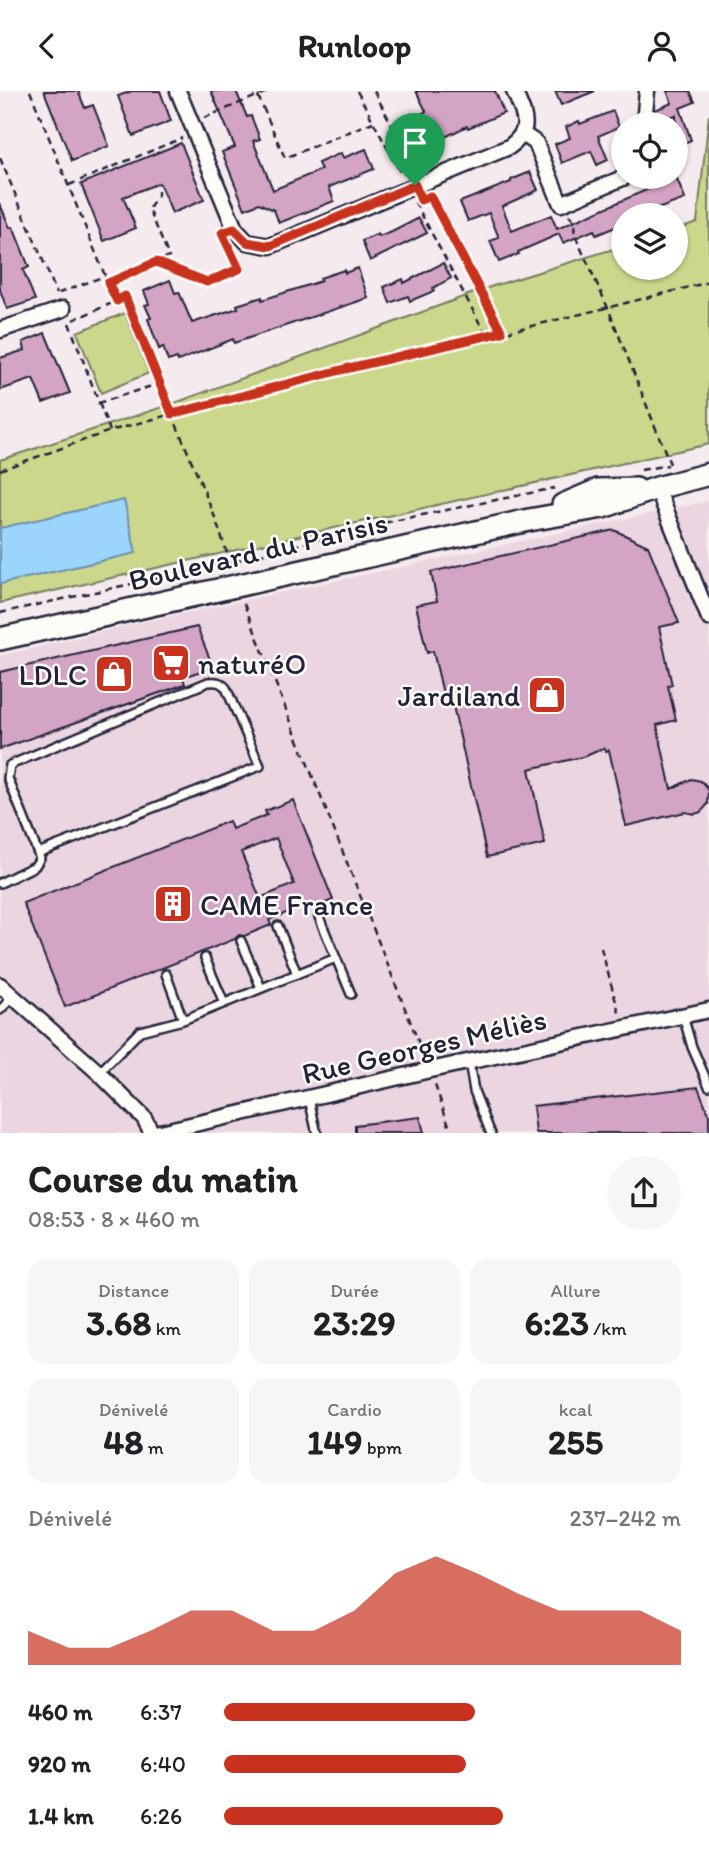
<!DOCTYPE html>
<html lang="fr">
<meta charset="utf-8">
<style>
:root{--surface:#fff;--page:#f6f6f6;--text:#202124;--muted:#757577;--accent:#c8321e}
body{margin:0;font-family:Itim,sans-serif;background:var(--page);color:var(--text);height:100vh;display:flex;flex-direction:column;font-size:26px;white-space:nowrap}
*{box-sizing:border-box;margin:0}
p{font-size:23px;color:var(--muted)}
.icon{flex:none;width:38px;height:38px;fill:none;stroke:currentColor;stroke-width:2;stroke-linecap:round;stroke-linejoin:round}
.map{position:relative;height:1042px;overflow:hidden}
.side{display:flex;flex-direction:column;background:var(--surface);flex:1}
.side>*{flex:none}
.controls{position:absolute;left:611px;top:21px;display:grid;gap:14px}
.controls a{display:grid;place-items:center;width:77px;height:77px;border-radius:50%;background:var(--surface);box-shadow:0 2px 5px #0004;font-size:35px}
.pin{position:absolute;display:grid;place-items:center;width:60px;height:60px;color:#fff;margin:-72px -30px;border-radius:50% 50% 50% 0;rotate:-45deg;box-shadow:0 0 7px #0007}
.pin .icon{rotate:45deg}
.round{display:grid;place-items:center;flex:none;width:74px;height:74px;border-radius:37px;background:var(--page)}
.overview{display:flex;align-items:center;justify-content:space-between;height:119px;padding:0 28px}
h1{font-size:38px;font-weight:700;line-height:52px}
.figures{display:grid;grid-template-columns:repeat(3,1fr);gap:10px;height:119px;padding:7px 28px}
.figures div{display:grid;align-content:center;border-radius:18px;background:var(--page);text-align:center}
.figures b{font-size:35px;font-weight:700}
.figures small{font-size:19px;font-weight:400}
.figures p{font-size:19px}
.chart{height:196px;padding:14px 28px}
.chart p{display:flex;justify-content:space-between}
.chart svg{width:100%;height:126px;margin-top:7px;fill:var(--accent);opacity:.7}
ul{padding:0 28px;list-style:none;font-size:23px}
li{display:grid;grid-template-columns:112px 84px 1fr;align-items:center;height:52px}
li i{height:18px;border-radius:9px;background:var(--accent)}
header{display:flex;justify-content:space-between;align-items:center;height:91px;padding:0 28px;background:var(--surface);font-size:32px;font-weight:700}
.map>svg:first-child{display:block}
.built{fill:#ebd5e1}
.green{fill:#cbd78a;stroke:#767c62;stroke-width:2}
.water{fill:#9cd5fc;stroke:#6b8daf;stroke-width:2}
.building{fill:#d4a4c4;stroke:#22223b;stroke-width:2;fill-rule:evenodd}
.lines{fill:none;stroke-linecap:round;stroke-linejoin:round}
.lane-casing{stroke:#22223b;stroke-width:12}
.street-casing{stroke:#22223b;stroke-width:19}
.secondary-casing{stroke:#22223b;stroke-width:26}
.path{stroke:#22223b;stroke-width:2.5;stroke-dasharray:7 5;stroke-linecap:butt}
.lane{stroke:#fdfcf7;stroke-width:7}
.street{stroke:#fdfcf7;stroke-width:14}
.secondary{stroke:#fdfcf7;stroke-width:21}
.route-casing{stroke:#fff;stroke-width:14}
.route{stroke:#c8321e;stroke-width:9}
.labels{text-anchor:middle;dominant-baseline:central;stroke-width:5;stroke-linejoin:round;paint-order:stroke}
.street-label{font-size:30px;fill:#22223b;stroke:#fdfcf7}
.poi-label{font-size:30px;fill:#22223b;stroke:#fdfcf7;text-anchor:start}
</style>
<header><svg class="icon" aria-label="back" viewBox="0 0 24 24"><path d="M15 5l-7 7 7 7"/></svg>Runloop<svg class="icon" aria-label="person" viewBox="0 0 24 24"><circle cx="12" cy="8" r="4"/><path d="M4 21q1-7 8-7t8 7"/></svg></header>
<div class="map">
<svg width="709" height="1043" viewBox="0 0 709 1043">
<rect width="100%" height="100%" fill="#f5eaed"/>
<filter id="ink" filterUnits="userSpaceOnUse"><feTurbulence type="fractalNoise" baseFrequency=".0143" numOctaves="2"/><feDisplacementMap in="SourceGraphic" scale="14" xChannelSelector="R" yChannelSelector="G"/><feConvolveMatrix kernelMatrix="1 2 1 2 8 2 1 2 1" color-interpolation-filters="sRGB"/></filter>
<g filter="url(#ink)">
<!-- built -->
<path class="built" d="M709 410V1042H0V565L139 532Z"/>
<!-- green -->
<path class="green" d="M709 24V353L0 512V369L175 312 490 196 623 155V177H676V138L697 131Z
M125 222 149 282 101 302 77 241Z"/>
<!-- water -->
<path class="water" d="M124 409 136 462 0 493V437Z"/>
<!-- building -->
<path class="building" d="M44 0H78L85 17 93 14 109 55 72 70Z
M132 0H160L171 30 133 45 118 5Z
M211 0H236L247 26 251 25 260 48 253 50 273 99 321 79 318 72 341 62 343 67 366 58 374 78 329 96 334 110 279 132 274 119 259 112 245 118 222 61 235 56Z
M416 0H495L504 22 468 37 467 35 411 63 397 37 426 20Z
M555 0H595L561 14Z
M667 0H690L695 11 680 17 691 49 676 56V24L656 31 654 27 655 19 672 12Z
M613 20 619 36 598 45 608 69 597 74 591 60 562 72 555 53 570 47 566 36 579 30 580 33Z
M181 52 204 109 172 122 159 92 123 106 136 137 104 150 81 93Z
M530 81 538 99 502 115 512 140 551 124 557 138 676 86 685 108 641 124H623V133L596 144 594 139 563 152 559 143 518 161 519 163 499 171 490 150 499 147 489 122 468 130 460 111 511 91V89Z
M0 113 10 137 13 136 29 176 23 179 35 209 7 218 0 199Z
M419 127 427 142 370 170 362 150 378 143 379 146 392 141Z
M443 172 451 187 433 197 434 200 410 210 408 205 390 212 384 196 403 188 404 192Z
M358 177 368 207 234 252 233 248 178 270 177 267 168 270 163 256 159 258 148 228 151 227 145 214 149 213 144 200 170 189 175 202 179 201 192 232 238 217 237 214 262 206V209L321 190 320 187 344 179 345 182Z
M45 242 70 302 43 312 33 288 0 299V267L25 259 23 251Z
M614 439 648 455 679 532 659 536 672 594 668 595 676 629 657 634 671 698 691 688 701 690 709 699 708 713 701 721 695 723 685 721 626 735 609 659 606 660 604 657 586 665 529 678 545 753 487 766 451 606 444 607 433 560 427 562 416 514 437 510 431 481Z
M197 536 213 576 183 586 185 593 0 658V581Z
M293 709 333 809 305 820 303 815 269 829 271 834 244 845 239 844 235 848 65 916 23 812 229 730 232 738 267 724 265 720ZM276 747 294 793 260 807 241 761Z
M698 996 709 1024V1042H536L533 1015Z
M420 1026 424 1042H355V1034Z"/>
<g class="lines">
<defs>
<path id="lane" d="M0 792 35 775 40 767 8 687 10 674 208 591C217 590 221 591 226 597L260 675 38 762
M319 826 351 903
M278 835 297 883
M241 850 261 897
M205 867 224 912
M166 883 183 929
M0 919 13 906
M683 925 692 956 709 995
M469 971 474 1000 491 1043
M99 982 140 940 183 929 336 867
M309 1008 317 1043"/>
<path id="street" d="M178 0 235 138 247 151 270 155 509 56C534 38 524 24 514 0
M644 33 647 0
M523 43 536 52 561 113 625 86
M0 239 63 218
M657 397 709 527
M0 894 99 982 144 1027 152 1042
M151 1043 430 979 709 919"/>
<path id="secondary" d="M563 414 598 399 636 398
M0 548 529 429 603 416 657 397 709 383"/>
</defs>
<!-- lane casing -->
<use href="#lane" class="lane-casing"/>
<!-- street casing -->
<use href="#street" class="street-casing"/>
<!-- secondary casing -->
<use href="#secondary" class="secondary-casing"/>
<!-- path -->
<path class="path" d="M30 0 108 192 117 210 125 205 172 323C351 276 531 237 709 191
M357 0 401 83 408 80
M374 0 415 78
M258 5 285 67 373 31
M204 27 269 0
M0 67 57 203
M69 94 182 47
M430 105 502 241
M415 111 486 244
M569 124 575 132 574 142 608 217 670 373
M156 171 207 191 239 178 227 152
M108 192 169 166 149 118 158 104V94
M59 202 105 185
M73 229 117 210
M69 232 99 312 161 292
M99 312 110 340
M0 379 110 340 172 323 214 424 232 477
M641 379 668 374
M244 513 424 965
M0 522 230 471 383 432 555 397
M601 857 620 925
M435 994 452 1043"/>
<!-- lane -->
<use href="#lane" class="lane"/>
<!-- street -->
<use href="#street" class="street"/>
<!-- secondary -->
<use href="#secondary" class="secondary"/>
</g>
</g>
<g class="lines" filter="url(#ink)">
<defs>
<path id="route" d="M415 94 421 109 430 105 502 241 345 278 172 323 125 205 117 210 108 192 156 171 207 191 239 178 222 142 234 138 247 151 270 155Z"/>
</defs>
<!-- route casing -->
<use href="#route" class="route-casing"/>
<!-- route -->
<use href="#route" class="route"/>
</g>
<!-- icons -->
<defs>
<symbol id="supermarket-square" viewBox="-11 -11 22 22"><rect x="-9" y="-9" width="18" height="18" rx="4" fill="#c8321e" stroke="#fdfcf7"/><path d="M-6-5.5h2.5l.6 2H6L4.5 2H-2.5L-4.4-4H-6ZM-1.5 3.2a1.3 1.3 0 1 0 .1 0ZM3 3.2a1.3 1.3 0 1 0 .1 0Z" fill="#fff"/></symbol>
<symbol id="shop-square" viewBox="-11 -11 22 22"><rect x="-9" y="-9" width="18" height="18" rx="4" fill="#c8321e" stroke="#fdfcf7"/><path d="M-5-2.5h2.3a2.7 3.5 0 0 1 5.4 0H5L5.5 6h-11ZM-1.5-2.5h3a1.5 2.3 0 0 0-3 0Z" fill="#fff"/></symbol>
<symbol id="building-square" viewBox="-11 -11 22 22"><rect x="-9" y="-9" width="18" height="18" rx="4" fill="#c8321e" stroke="#fdfcf7"/><path d="M-4-6H4V6H1V3H-1V6H-4ZM-2.5-4.3h1.7v1.8h-1.7ZM.8-4.3h1.7v1.8H.8ZM-2.5-1h1.7V.8h-1.7ZM.8-1h1.7V.8H.8Z" fill="#fff"/></symbol>
</defs>
<g fill-rule="evenodd">
<use href="#supermarket-square" x="149" y="550" width="44" height="44"/>
<use href="#shop-square" x="92" y="561" width="44" height="44"/>
<use href="#shop-square" x="525" y="582" width="44" height="44"/>
<use href="#building-square" x="151" y="791" width="44" height="44"/>
</g>
<g class="labels">
<!-- street labels -->
<g class="street-label">
<text transform="translate(258 460) rotate(-13)">Boulevard du Parisis</text>
<text transform="translate(424 955) rotate(-13)">Rue Georges Méliès</text>
</g>
<!-- poi labels -->
<g class="poi-label">
<text x="198" y="572">naturéO</text>
<text x="87" y="583" text-anchor="end">LDLC</text>
<text x="520" y="604" text-anchor="end">Jardiland</text>
<text x="200" y="813">CAME France</text>
</g>
</g>
</svg>
<div class="controls">
<a><svg class="icon" aria-label="locate" viewBox="0 0 24 24"><circle cx="12" cy="12" r="6"/><path d="M12 2v4M12 18v4M2 12h4M18 12h4"/></svg></a>
<a><svg class="icon" aria-label="layers" viewBox="0 0 24 24"><path d="M12 4l9 5-9 5-9-5zM3 14l9 5 9-5"/></svg></a>
</div>
<div class="pin" style="left:415px;top:94px;background:#1e9e55"><svg class="icon" aria-label="arrive" viewBox="0 0 24 24"><path d="M6 21V4h12l-3 4 3 4H6"/></svg></div>
</div>
<section class="side">
<div class="overview"><div><h1>Course du matin</h1><p>08:53 · 8 × 460 m</p></div><a class="round"><svg class="icon" aria-label="share" viewBox="0 0 24 24"><path d="M12 15V3M7 8l5-5 5 5M5 13v7h14v-7"/></svg></a></div>
<div class="figures">
<div><p>Distance</p><b>3.68<small> km</small></b></div>
<div><p>Durée</p><b>23:29</b></div>
<div><p>Allure</p><b>6:23<small> /km</small></b></div>
</div>
<div class="figures">
<div><p>Dénivelé</p><b>48<small> m</small></b></div>
<div><p>Cardio</p><b>149<small> bpm</small></b></div>
<div><p>kcal</p><b>255</b></div>
</div>
<div class="chart"><p><span>Dénivelé</span>237–242 m</p>
<svg viewBox="0 0 160 44" preserveAspectRatio="none"><path d="M0 44V32L10 38L20 38L30 32L40 25L50 25L60 32L70 32L80 25L90 12L100 6L110 12L120 19L130 25L140 25L150 25L160 32V44z"/></svg>
</div>
<ul>
<li><b>460 m</b>6:37<i style="width:55%"></i></li>
<li><b>920 m</b>6:40<i style="width:53%"></i></li>
<li><b>1.4 km</b>6:26<i style="width:61%"></i></li>
</ul>
</section>
